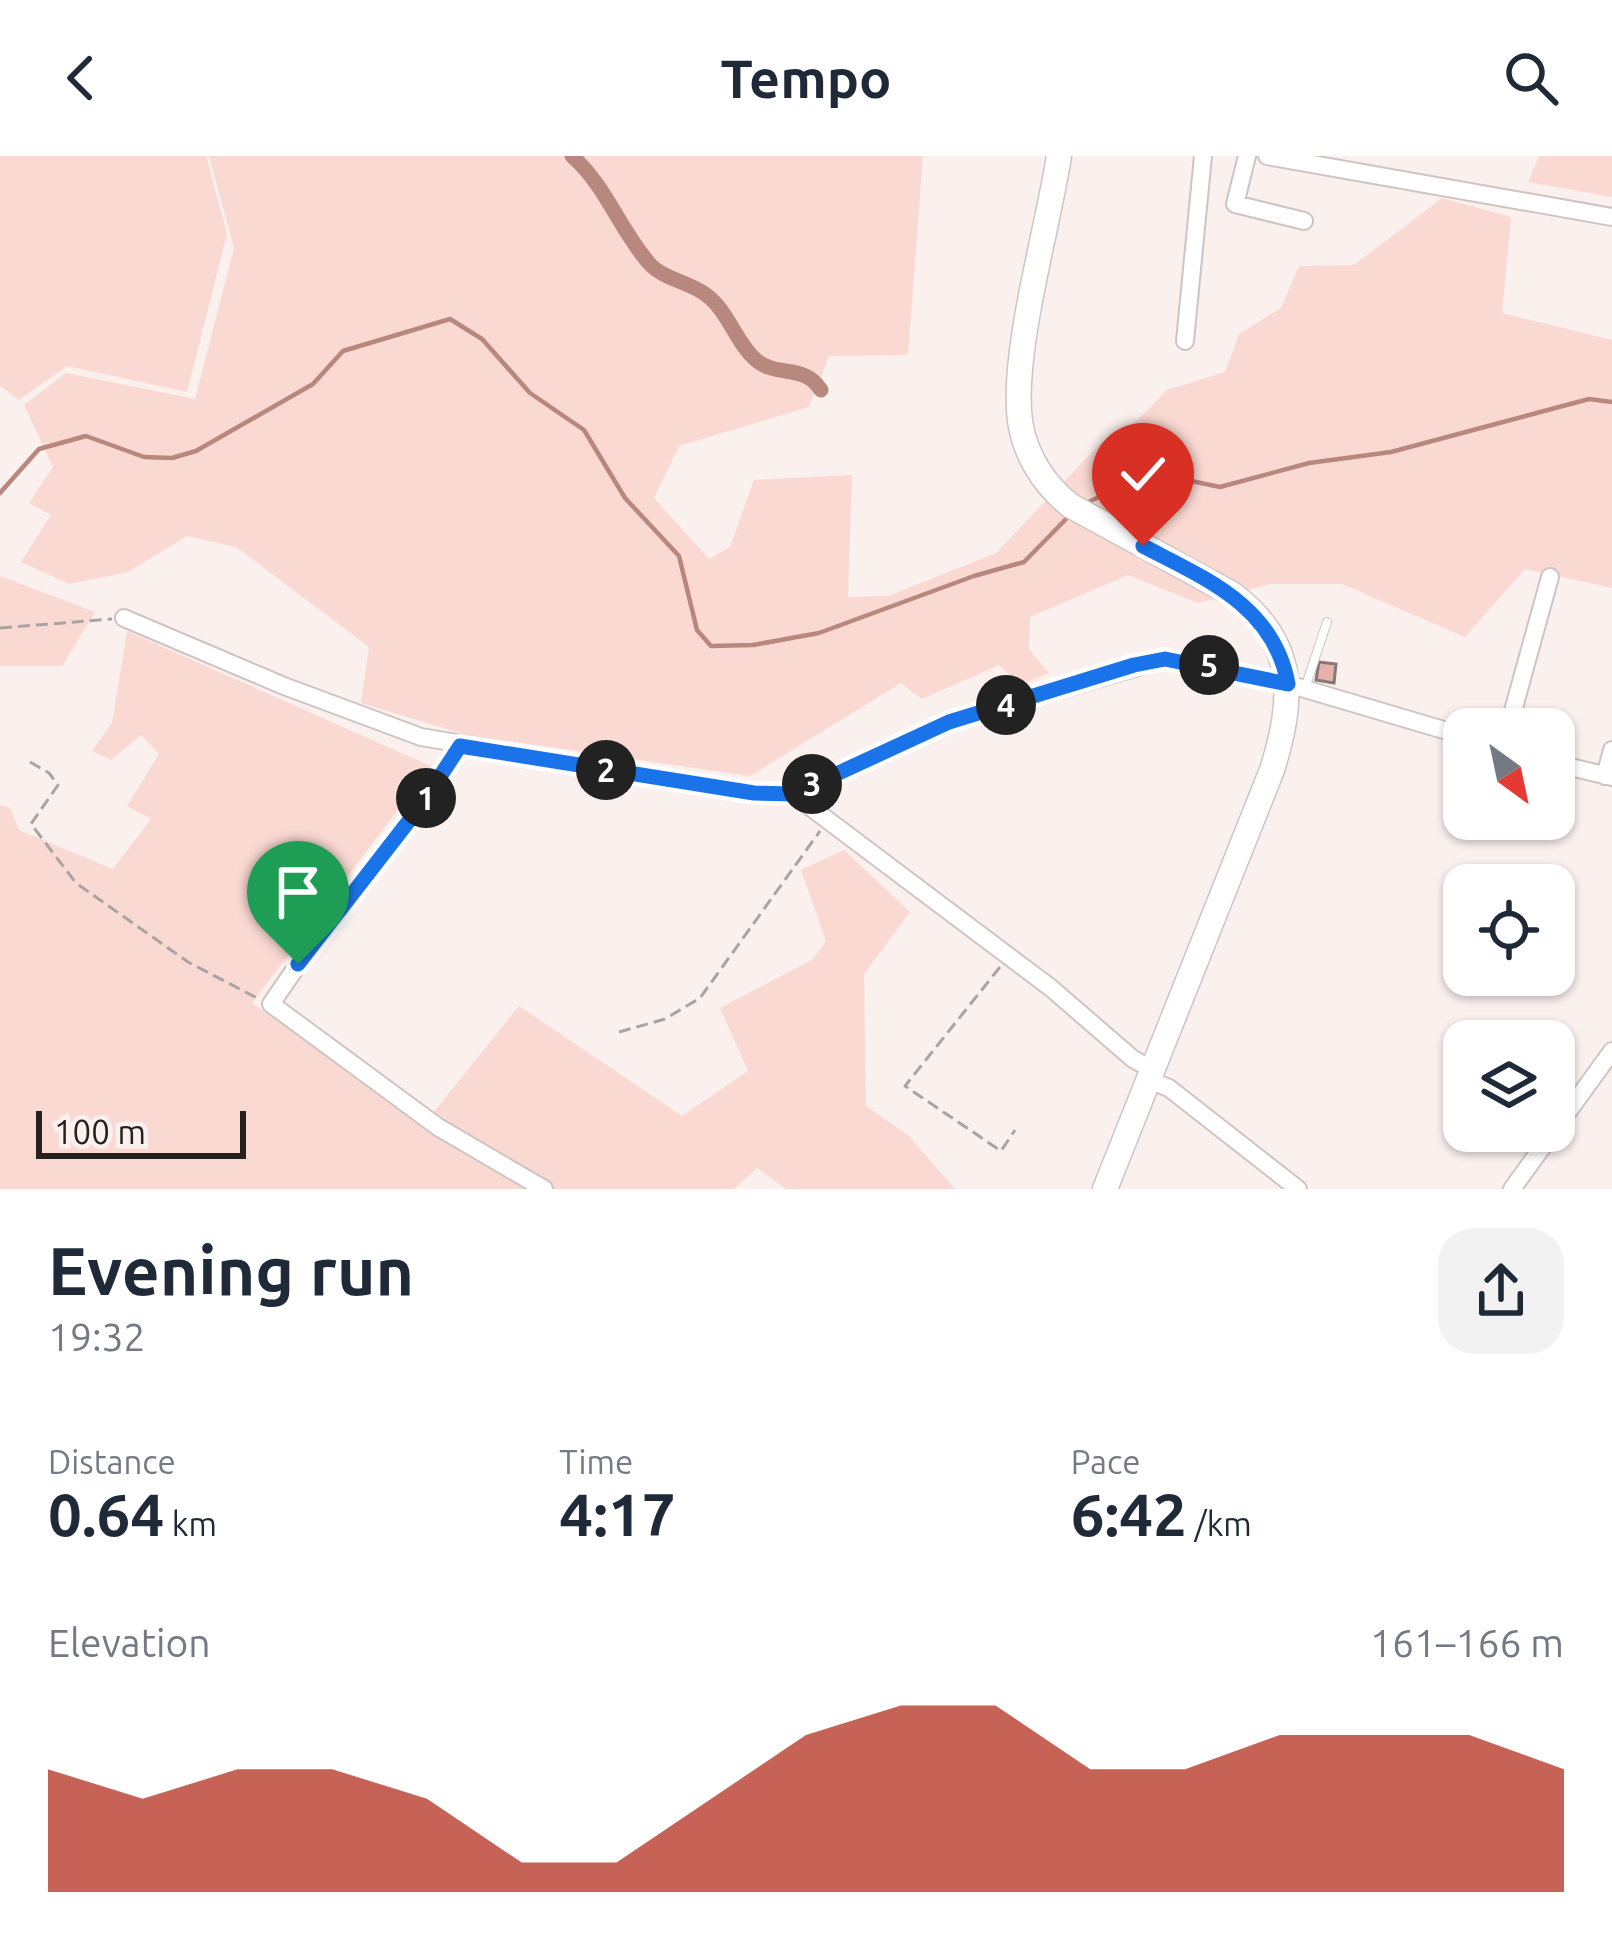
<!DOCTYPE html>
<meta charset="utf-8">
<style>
:root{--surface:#fff;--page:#f2f2f3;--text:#1f2937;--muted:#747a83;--accent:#b02210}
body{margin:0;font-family:Ubuntu,sans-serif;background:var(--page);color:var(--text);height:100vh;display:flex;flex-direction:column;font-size:45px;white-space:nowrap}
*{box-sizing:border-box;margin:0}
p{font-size:39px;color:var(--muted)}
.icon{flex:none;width:66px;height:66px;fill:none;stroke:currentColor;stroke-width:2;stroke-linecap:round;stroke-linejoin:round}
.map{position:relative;height:1033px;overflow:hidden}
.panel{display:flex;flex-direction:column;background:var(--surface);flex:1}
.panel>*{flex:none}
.needle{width:78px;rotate:147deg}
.controls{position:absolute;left:1443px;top:552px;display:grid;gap:24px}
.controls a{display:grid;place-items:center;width:132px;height:132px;border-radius:24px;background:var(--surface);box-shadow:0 3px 9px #0004;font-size:60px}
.scale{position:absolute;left:36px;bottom:30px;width:210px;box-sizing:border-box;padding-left:12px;border:6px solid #252120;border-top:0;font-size:33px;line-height:42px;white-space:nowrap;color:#252120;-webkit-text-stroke:9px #faf0ee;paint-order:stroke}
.pin{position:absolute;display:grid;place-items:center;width:102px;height:102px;color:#fff;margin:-123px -51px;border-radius:50% 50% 50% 0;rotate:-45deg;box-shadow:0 0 12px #0007}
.pin .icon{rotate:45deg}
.km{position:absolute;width:60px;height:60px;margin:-30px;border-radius:50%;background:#222;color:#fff;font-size:33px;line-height:60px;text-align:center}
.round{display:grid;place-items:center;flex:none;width:126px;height:126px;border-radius:36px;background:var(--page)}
.head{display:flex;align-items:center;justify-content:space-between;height:204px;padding:0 48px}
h1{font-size:66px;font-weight:700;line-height:90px}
.figures{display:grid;grid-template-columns:repeat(3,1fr);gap:18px;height:204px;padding:12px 48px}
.figures div{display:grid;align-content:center}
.figures b{font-size:60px;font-weight:700}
.figures small{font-size:33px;font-weight:400}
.figures p{font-size:33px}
.chart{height:336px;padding:24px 48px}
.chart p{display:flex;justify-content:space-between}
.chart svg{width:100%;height:216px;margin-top:12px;fill:var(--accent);opacity:.7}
header{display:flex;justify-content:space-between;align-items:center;height:156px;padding:0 48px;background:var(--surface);font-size:54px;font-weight:700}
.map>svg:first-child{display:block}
.green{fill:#fbd9d3}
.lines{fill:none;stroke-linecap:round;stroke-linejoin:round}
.stream{stroke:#b8887f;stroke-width:4.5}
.canal{stroke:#b8887f;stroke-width:15}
.building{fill:#e4b2a8;stroke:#827978;stroke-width:3}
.lane-casing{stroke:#cec5c3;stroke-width:10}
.street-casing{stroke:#cec5c3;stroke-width:20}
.secondary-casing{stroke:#cec5c3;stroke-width:27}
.path{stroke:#aba3a2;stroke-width:3;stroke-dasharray:12 6;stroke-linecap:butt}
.lane{stroke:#fff;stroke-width:8}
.street{stroke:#fff;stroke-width:16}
.secondary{stroke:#fff;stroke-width:24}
.route-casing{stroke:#fff;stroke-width:24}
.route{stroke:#1a73e8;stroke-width:15}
</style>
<header><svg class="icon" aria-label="back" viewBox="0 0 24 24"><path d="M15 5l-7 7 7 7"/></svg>Tempo<svg class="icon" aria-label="search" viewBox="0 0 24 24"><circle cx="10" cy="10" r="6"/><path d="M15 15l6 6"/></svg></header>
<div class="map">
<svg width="1612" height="1033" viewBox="0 0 1612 1033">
<rect width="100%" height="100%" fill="#faf0ee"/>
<!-- green -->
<path class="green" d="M0 0H206L227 78 187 236 67 210 19 244 0 230Z
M209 0H923L908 199 829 200 809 251 679 290 654 342 709 403 730 391 754 324 852 319 848 441 888 440 996 397 1099 289 1138 264 1167 234 1225 216 1239 178 1281 152 1299 110 1354 109 1442 42 1511 61 1502 157 1612 184V432L1525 413 1465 481 1342 428H1271L1198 447 1128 419 1030 461 1029 493 1049 517 1020 529 999 509 922 543 901 527 750 620 467 579 361 547 369 491 236 391 187 380 128 416 69 428 21 406 51 359 29 347 53 311 24 249 66 217 195 243 234 92Z
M1539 0H1612V41L1528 26Z
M0 420 95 456 62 510H0Z
M127 475 431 610 252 847 424 968 519 850 682 960 748 915 720 852 812 804 826 785 801 714 844 694 910 756 864 818 866 950 908 979 955 1033H786L757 1012 734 1033H0V649L10 652 19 674 113 713 151 663 127 650 159 598 141 579 111 604 92 595 112 567Z"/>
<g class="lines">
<!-- stream -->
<path class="stream" d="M0 337 39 293 86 280 144 301 172 302 196 295 313 228 343 195 450 163 482 183 530 237 584 274 625 342 679 400 697 474 711 490 753 489 819 477 974 420 1024 406 1069 360
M1082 349 1124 329 1172 321 1220 331 1309 307 1391 296 1589 243 1612 246"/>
<!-- canal -->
<path class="canal" d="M572 0C606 30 619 72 648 106 662 123 687 125 705 138 729 155 735 186 756 204 777 222 804 207 821 234"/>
</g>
<!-- building -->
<path class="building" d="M1319 506 1336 508 1334 527 1316 524Z"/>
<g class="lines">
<defs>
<path id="lane" d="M1305 532 1327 466"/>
<path id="street" d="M1247 0 1235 48 1304 65
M1267 0 1612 61
M1185 185 1203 0
M124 462 284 530 421 581 754 637 793 638 949 567 1165 503 1288 528 1464 580
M1508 573 1550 421
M460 590 422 648 328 765 271 848 438 971 544 1033
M1554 607 1612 621
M1605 620 1612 594
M793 638 1051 832 1133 903 1153 914
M1149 924 1169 932 1298 1033
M1512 1033 1612 895"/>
<path id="secondary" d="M1059 0C1048 72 1011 197 1020 265 1025 299 1044 329 1071 350L1232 438C1298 487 1294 543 1272 614L1105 1033"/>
</defs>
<!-- lane casing -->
<use href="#lane" class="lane-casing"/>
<!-- street casing -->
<use href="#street" class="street-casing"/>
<!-- secondary casing -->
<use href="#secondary" class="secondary-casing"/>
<!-- path -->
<path class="path" d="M0 472 112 463
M30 606 49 617 58 629 31 668 76 727 188 806 259 843
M1000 811 905 930 1001 995 1015 974
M619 876 665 863 700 842 820 675"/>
<!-- lane -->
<use href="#lane" class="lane"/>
<!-- street -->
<use href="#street" class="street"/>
<!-- secondary -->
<use href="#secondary" class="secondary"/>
</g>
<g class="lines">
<defs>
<path id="route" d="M298 808 422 648 460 590 754 637 793 638 949 566 1134 509 1165 503 1288 528C1274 450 1206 423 1143 390"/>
</defs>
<!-- route casing -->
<use href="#route" class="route-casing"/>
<!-- route -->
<use href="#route" class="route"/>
</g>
</svg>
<div class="controls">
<a><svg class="needle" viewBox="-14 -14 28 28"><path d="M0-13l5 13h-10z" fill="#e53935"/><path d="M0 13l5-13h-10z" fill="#747a83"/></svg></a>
<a><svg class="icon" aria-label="locate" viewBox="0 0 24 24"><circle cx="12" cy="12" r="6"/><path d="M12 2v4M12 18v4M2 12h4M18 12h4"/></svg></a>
<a><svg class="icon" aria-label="layers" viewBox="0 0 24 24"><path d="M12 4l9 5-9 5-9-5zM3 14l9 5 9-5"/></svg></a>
</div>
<div class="scale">100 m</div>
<div class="pin" style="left:298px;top:808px;background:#1e9e55"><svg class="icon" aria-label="arrive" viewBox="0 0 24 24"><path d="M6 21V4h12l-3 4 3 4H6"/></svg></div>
<div class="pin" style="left:1143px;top:390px;background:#d93025"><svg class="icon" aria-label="check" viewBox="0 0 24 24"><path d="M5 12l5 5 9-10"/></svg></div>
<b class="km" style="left:426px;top:642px">1</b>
<b class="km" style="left:606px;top:614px">2</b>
<b class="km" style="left:812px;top:628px">3</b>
<b class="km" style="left:1006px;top:549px">4</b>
<b class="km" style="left:1209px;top:509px">5</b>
</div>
<section class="panel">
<div class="head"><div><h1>Evening run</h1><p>19:32</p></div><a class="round"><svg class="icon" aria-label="share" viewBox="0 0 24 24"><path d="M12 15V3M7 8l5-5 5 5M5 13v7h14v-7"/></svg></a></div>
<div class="figures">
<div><p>Distance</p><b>0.64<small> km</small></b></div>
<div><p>Time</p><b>4:17</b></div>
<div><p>Pace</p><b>6:42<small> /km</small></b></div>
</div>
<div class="chart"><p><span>Elevation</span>161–166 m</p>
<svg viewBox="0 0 160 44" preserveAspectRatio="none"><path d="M0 44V19L10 25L20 19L30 19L40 25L50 38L60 38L70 25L80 12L90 6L100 6L110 19L120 19L130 12L140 12L150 12L160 19V44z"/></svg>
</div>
</section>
